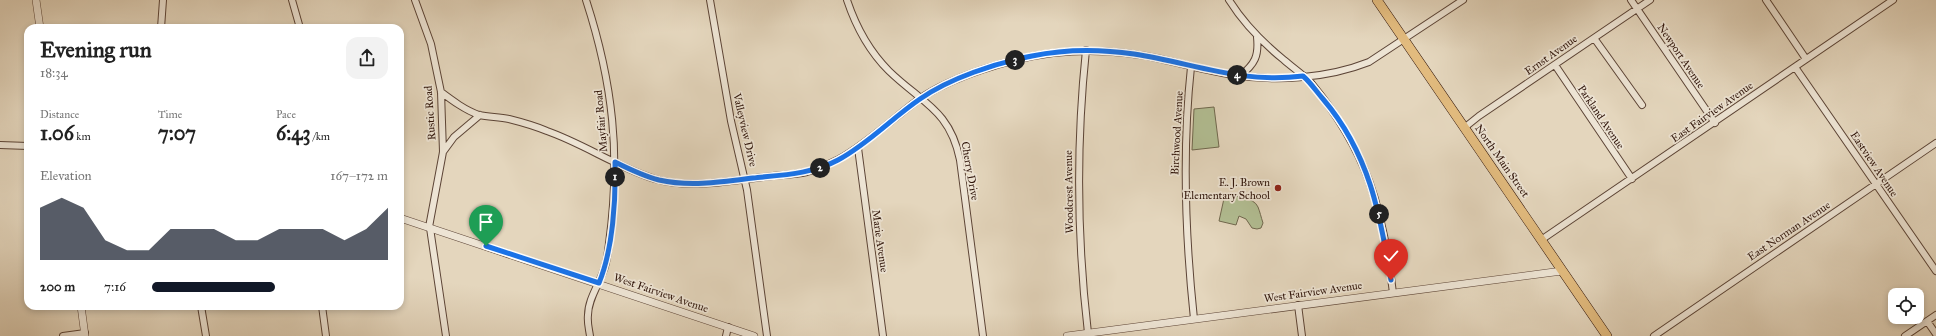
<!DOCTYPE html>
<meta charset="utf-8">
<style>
:root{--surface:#fff;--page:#f2f2f2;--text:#222;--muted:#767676;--accent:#111827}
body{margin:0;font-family:"IM FELL Great Primer",serif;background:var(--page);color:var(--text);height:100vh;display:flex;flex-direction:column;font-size:15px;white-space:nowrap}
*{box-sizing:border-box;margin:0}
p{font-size:13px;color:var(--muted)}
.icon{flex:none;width:22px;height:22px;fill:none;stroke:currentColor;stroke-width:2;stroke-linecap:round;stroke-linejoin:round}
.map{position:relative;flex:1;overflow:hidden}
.sheet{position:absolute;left:24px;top:24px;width:380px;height:286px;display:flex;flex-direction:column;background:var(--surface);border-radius:12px;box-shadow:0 2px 6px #0003}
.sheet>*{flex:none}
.fabs{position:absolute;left:1888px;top:288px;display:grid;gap:8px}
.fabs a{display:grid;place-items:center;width:36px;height:36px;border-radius:8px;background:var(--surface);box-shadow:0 2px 6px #0003;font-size:20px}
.pin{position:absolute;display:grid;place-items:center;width:34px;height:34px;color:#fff;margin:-41px -17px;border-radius:50% 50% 50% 0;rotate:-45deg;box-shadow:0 0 4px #0007}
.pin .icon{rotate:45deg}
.km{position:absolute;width:20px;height:20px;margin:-10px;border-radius:50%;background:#222;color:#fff;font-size:11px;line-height:20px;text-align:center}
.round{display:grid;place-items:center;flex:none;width:42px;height:42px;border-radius:12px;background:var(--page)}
.headline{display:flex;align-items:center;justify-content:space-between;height:68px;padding:0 16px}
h1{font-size:22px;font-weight:700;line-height:30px}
.stats{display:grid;grid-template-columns:repeat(3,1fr);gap:6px;height:68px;padding:4px 16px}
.stats div{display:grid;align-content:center}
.stats b{font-size:20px;font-weight:700}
.stats small{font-size:11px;font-weight:400}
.stats p{font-size:11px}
.chart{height:112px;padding:8px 16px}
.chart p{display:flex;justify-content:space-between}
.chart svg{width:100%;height:72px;margin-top:4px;fill:var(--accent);opacity:.7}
ul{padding:0 16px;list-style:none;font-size:13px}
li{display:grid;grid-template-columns:64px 48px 1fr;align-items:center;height:30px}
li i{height:10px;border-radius:5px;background:var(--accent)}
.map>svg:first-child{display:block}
.green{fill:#b2be93;stroke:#70684e}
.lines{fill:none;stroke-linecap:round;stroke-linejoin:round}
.minor-casing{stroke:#5c4436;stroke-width:8}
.tertiary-casing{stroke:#5c4436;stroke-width:8}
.primary-casing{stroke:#2e1309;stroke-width:10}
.minor{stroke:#ede4d4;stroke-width:6}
.tertiary{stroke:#ede4d4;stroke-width:7}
.primary{stroke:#e2bb7e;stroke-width:9}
.route-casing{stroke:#fff;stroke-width:8}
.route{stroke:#1a73e8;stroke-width:5}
.poi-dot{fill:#8f2418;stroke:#ede4d4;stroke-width:1.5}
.labels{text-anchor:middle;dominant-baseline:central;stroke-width:3.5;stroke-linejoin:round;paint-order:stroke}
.street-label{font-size:11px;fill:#2e1309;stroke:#ede4d4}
.poi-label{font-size:11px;fill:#2e1309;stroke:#ede4d4;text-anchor:end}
</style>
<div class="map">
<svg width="1936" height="336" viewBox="0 0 1936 336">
<rect width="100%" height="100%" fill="#e4d6bd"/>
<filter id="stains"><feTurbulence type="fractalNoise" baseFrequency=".005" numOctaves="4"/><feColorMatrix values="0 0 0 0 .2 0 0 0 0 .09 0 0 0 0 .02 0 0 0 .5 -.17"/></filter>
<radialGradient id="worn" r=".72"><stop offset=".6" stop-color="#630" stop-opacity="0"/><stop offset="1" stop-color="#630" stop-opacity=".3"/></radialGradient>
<!-- green -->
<path class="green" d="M1214 107 1219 147 1192 150 1194 109Z
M1225 194C1234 196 1254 197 1258 207 1260 212 1261 217 1263 223L1261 228 1257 229 1252 228 1246 219 1239 216 1236 225 1219 221Z"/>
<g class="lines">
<defs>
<path id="minor" d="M292 0 300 28
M415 0 431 44 441 92 443 152 429 227
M586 0C613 83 621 156 609 243 608 252 607 263 603 272 598 286 588 300 588 315 587 322 589 329 590 336
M710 0 731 121 747 190 767 336
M847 0C856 27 869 51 889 71 922 103 950 110 960 160L983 336
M1229 0C1244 24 1263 43 1284 60 1293 68 1304 75 1312 84 1367 151 1383 208 1393 293
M1631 0 1715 123
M1766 0 1806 59
M161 28 163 0
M1594 38 1642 105
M1086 50C1076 145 1077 239 1088 333
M1555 65 1632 179
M1191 67C1182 151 1185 234 1194 319
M1795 67 1936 271
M1240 76C1255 64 1259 56 1257 37
M441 92C453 101 465 110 479 115 489 117 499 117 509 119 521 122 535 126 547 131 584 144 617 167 655 179 689 189 728 181 763 177 777 175 793 175 807 172 818 169 829 164 839 159 868 143 892 119 918 100 952 76 1012 58 1053 53 1088 49 1126 51 1161 59 1183 64 1205 70 1228 74 1274 82 1326 79 1369 62L1463 0
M1464 128 1479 116 1650 0
M0 145 28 146
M858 148 883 336
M443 152 454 137 480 115
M430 228 446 336
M1541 240 1893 0
M1298 305 1302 336
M201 306 206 336
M322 306 326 336
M1927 321 1936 334
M63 336 85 333
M726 336 728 327
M1654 336 1936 143
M1905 336 1936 315"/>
<path id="tertiary" d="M36 0 40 28
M400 218 754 336
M81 306 85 336
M1067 336 1562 271"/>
<path id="primary" d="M1377 0 1607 336"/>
</defs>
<!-- minor casing -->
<use href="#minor" class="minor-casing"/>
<!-- tertiary casing -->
<use href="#tertiary" class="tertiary-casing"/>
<!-- primary casing -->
<use href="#primary" class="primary-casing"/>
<!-- minor -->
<use href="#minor" class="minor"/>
<!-- tertiary -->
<use href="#tertiary" class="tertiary"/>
<!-- primary -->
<use href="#primary" class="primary"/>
</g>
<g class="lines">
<defs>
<path id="route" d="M486 246 599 283C613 249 616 199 615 162 629 169 643 176 659 180 690 187 722 182 753 178 782 175 812 174 838 160 868 144 892 118 920 99 950 78 996 63 1032 56 1065 49 1100 49 1134 54 1193 63 1240 84 1303 76 1311 83 1316 91 1323 99 1369 153 1380 213 1391 280"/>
</defs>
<!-- route casing -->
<use href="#route" class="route-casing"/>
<!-- route -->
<use href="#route" class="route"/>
</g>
<!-- markers -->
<circle class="poi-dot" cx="1278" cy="188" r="4"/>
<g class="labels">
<!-- street labels -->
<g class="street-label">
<text transform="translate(1551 55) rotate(-35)">Ernst Avenue</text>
<text transform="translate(1681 56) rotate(56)">Newport Avenue</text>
<text transform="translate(1712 112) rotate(-35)">East Fairview Avenue</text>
<text transform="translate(430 113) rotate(-94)">Rustic Road</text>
<text transform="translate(1601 117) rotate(56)">Parkland Avenue</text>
<text transform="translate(601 121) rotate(-95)">Mayfair Road</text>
<text transform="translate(745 130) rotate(77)">Valleyview Drive</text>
<text transform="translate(1177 133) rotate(-87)">Birchwood Avenue</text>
<text transform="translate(1502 161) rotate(55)">North Main Street</text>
<text transform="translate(1874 164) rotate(56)">Eastview Avenue</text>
<text transform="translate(970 171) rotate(80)">Cherry Drive</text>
<text transform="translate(1069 192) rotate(-91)">Woodcrest Avenue</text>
<text transform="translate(1789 231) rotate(-34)">East Norman Avenue</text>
<text transform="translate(880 241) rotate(82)">Marie Avenue</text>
<text transform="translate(1313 292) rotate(-8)">West Fairview Avenue</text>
<text transform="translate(661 293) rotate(19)">West Fairview Avenue</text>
</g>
<!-- poi labels -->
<g class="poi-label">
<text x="1270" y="182">E. J. Brown<tspan x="1270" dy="13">Elementary School</tspan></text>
</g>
</g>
<rect width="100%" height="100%" filter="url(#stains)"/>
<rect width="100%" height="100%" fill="url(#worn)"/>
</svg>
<div class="fabs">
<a><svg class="icon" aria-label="locate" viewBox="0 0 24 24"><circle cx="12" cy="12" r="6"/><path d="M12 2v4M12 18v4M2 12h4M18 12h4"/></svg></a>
</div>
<div class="pin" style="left:486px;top:246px;background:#1e9e55"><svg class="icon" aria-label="arrive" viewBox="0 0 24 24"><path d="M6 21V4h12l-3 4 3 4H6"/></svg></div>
<div class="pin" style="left:1391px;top:280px;background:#d93025"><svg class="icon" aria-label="check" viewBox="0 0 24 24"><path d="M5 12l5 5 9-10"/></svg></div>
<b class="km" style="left:615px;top:177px">1</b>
<b class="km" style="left:820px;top:168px">2</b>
<b class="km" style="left:1015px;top:60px">3</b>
<b class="km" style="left:1237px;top:75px">4</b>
<b class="km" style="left:1379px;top:214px">5</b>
<section class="sheet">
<div class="headline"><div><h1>Evening run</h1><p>18:34</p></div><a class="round"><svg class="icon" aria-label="share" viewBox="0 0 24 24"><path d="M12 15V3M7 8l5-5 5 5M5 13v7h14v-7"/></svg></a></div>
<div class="stats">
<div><p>Distance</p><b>1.06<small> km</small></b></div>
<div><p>Time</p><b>7:07</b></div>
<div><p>Pace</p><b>6:43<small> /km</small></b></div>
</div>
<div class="chart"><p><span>Elevation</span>167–172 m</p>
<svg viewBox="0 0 160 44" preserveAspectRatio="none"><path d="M0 44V12L10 6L20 12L30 32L40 38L50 38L60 25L70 25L80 25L90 32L100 32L110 25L120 25L130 25L140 32L150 25L160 12V44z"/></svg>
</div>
<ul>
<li><b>200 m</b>7:16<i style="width:52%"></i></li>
</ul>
</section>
</div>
